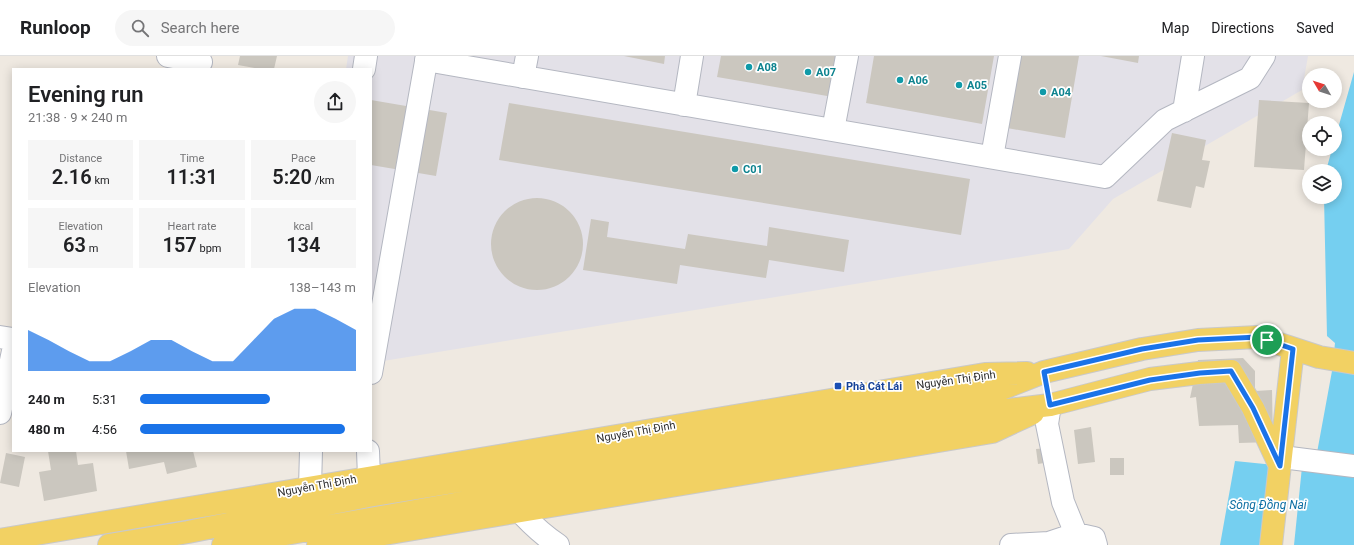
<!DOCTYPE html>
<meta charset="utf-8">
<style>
:root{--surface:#fff;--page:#f6f6f6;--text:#202124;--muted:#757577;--line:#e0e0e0;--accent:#1a73e8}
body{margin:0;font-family:Roboto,sans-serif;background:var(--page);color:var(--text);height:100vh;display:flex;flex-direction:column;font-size:15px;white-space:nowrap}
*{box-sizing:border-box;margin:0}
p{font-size:13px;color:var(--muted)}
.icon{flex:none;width:22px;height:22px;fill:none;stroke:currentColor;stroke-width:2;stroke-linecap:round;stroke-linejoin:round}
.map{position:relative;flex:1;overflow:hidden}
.details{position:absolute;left:12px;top:12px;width:360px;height:384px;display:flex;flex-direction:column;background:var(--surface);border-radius:0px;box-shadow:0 2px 10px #0003}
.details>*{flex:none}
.needle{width:26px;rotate:309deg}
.fabs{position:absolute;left:1302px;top:12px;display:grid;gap:8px}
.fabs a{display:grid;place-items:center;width:40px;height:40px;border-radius:50%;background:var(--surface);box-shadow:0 2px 10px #0003;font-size:20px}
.pin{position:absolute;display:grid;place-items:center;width:34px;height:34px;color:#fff;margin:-17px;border:2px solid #fff;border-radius:50%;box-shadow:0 1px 4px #0007}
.round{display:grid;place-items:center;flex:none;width:42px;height:42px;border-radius:21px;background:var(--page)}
.overview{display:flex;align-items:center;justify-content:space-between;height:68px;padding:0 16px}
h1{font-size:22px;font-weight:600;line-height:30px}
.figures{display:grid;grid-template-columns:repeat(3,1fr);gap:6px;height:68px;padding:4px 16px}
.figures div{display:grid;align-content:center;border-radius:0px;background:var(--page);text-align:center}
.figures b{font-size:20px;font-weight:600}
.figures small{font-size:11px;font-weight:400}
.figures p{font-size:11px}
.chart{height:112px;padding:8px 16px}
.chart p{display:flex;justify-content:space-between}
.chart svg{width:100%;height:72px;margin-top:4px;fill:var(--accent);opacity:.7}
ul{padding:0 16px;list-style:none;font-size:13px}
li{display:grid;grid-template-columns:64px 48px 1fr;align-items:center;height:30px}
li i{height:10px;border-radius:5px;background:var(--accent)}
header{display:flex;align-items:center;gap:24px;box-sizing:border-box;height:56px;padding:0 20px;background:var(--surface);border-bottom:1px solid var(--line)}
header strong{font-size:19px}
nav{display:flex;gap:22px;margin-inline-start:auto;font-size:14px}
.search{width:280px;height:36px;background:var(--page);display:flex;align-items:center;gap:10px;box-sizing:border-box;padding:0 14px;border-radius:22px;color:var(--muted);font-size:15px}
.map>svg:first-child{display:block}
.industrial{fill:#e3e1e8}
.water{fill:#75cff0}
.pier{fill:#efe9e1}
.building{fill:#cbc7bf}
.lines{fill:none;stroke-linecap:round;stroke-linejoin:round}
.minor-casing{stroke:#b4b7c1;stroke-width:24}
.major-casing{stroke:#c9c9c9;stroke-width:24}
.minor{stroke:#fff;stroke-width:22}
.major{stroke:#f2d163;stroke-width:22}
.route-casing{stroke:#fff;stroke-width:8}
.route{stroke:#1a73e8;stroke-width:5}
.culture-dot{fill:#0f9aa8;stroke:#fff;stroke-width:1.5}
.transit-dot{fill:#1a4fb4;stroke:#fff;stroke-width:1.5}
.labels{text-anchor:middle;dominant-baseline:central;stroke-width:3.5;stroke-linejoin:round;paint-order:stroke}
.culture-label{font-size:11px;font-weight:bold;fill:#0d838f;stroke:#fff;text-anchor:start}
.street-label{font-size:11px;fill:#2e2e2e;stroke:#fff}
.transit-label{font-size:11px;font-weight:bold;fill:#164399;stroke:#fff;text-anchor:start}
.water-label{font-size:12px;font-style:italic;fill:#0d6fa3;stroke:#fff}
</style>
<header>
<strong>Runloop</strong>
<div class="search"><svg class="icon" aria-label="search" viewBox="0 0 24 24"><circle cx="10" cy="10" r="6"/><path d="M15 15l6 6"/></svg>Search here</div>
<nav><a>Map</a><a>Directions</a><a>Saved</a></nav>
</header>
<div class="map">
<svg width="1354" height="489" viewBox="0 0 1354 489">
<rect width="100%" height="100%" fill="#efe9e1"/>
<!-- industrial -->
<path class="industrial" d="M348 0H1308L1302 34 1113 143 1069 193 371 307V13H346Z"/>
<!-- water -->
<path class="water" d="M1354 16V489H1220L1235 405 1314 413 1332 315 1335 287 1327 280 1324 141H1335V115H1326L1332 93H1335V83Z"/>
<!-- pier -->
<path class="pier" d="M1270 409 1302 411 1294 489H1261Z"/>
<!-- building -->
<path class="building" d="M240 0H277L274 13H261L238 9Z
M624 0H665L664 8Z
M721 0H840L833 41 717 21Z
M874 0H994L982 68 866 47Z
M1020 0H1079L1065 82 1007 72Z
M1101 0H1139L1138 7Z
M371 44 447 57 436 120 371 109Z
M1259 44 1309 47 1304 114 1254 111Z
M509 47 970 123 961 179 499 104Z
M1172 77 1206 84 1202 104 1210 105 1204 132 1196 130 1191 152 1157 145Z
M491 188a46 46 0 1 1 92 0a46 46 0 1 1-92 0Z
M591 163 609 166 607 181 685 193 688 178 767 190 769 171 849 184 844 216 769 204 766 222 680 209 677 228 583 214Z
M1243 302 1255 315V335L1272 334 1273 386 1239 387 1238 369 1199 370 1196 341 1190 342 1198 304Z
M1091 371 1095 406 1078 408 1074 374Z
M1048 392 1050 406 1038 408 1036 393Z
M48 395H76L78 409 93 407 97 435 44 445 39 416 51 414Z
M126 395H193L197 411 167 418 164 406 129 413Z
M6 397 25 401 19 431 0 427Z
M1110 402H1124V419H1110Z"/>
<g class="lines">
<defs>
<path id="minor" d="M168 0 201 6
M426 4 1105 121 1165 64 1250 22 1264 0
M364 13 366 0
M523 21 527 0
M684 49 692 0
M1184 55 1193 0
M833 74 847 0
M992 101 1010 0
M0 281 13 283
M371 317 427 0
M1050 349 1047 368 1063 446 1076 478 1094 482 1096 489
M0 357 13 295
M368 395 369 421
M1282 401 1354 410
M310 431 311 395
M509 443C523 460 540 477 558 489
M1011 489 1049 487 1076 478"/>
<path id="major" d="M0 484 985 318 1027 317
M109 489 188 476 368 440 991 337 1044 316 1142 293 1198 284 1258 281 1319 301 1354 307
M223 489 506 439 990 356 1050 349 1150 323 1199 317 1231 315 1253 352 1280 410
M318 489 992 376 1033 357
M1271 489 1293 293"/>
</defs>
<!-- minor casing -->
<use href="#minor" class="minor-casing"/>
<!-- major casing -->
<use href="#major" class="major-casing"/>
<!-- minor -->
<use href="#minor" class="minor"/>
<!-- major -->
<use href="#major" class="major"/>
</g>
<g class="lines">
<defs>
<path id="route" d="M1258 281 1293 293 1280 410 1253 352 1231 315 1200 317 1150 324 1050 349 1044 316 1142 293 1198 284Z"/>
</defs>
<!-- route casing -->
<use href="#route" class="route-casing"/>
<!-- route -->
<use href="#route" class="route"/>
</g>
<!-- markers -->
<g class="culture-dot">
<circle cx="749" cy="11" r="4"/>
<circle cx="808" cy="16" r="4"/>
<circle cx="900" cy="24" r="4"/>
<circle cx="959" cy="29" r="4"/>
<circle cx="1043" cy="36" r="4"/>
<circle cx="735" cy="113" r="4"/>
</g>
<rect class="transit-dot" x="834" y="326" width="8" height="8" rx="2"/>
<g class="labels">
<!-- culture labels -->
<g class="culture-label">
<text x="757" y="11">A08</text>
<text x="816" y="16">A07</text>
<text x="908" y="24">A06</text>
<text x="967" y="29">A05</text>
<text x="1051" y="36">A04</text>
<text x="743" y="113">C01</text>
</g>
<!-- street labels -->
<g class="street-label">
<text transform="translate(956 324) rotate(-8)">Nguyễn Thị Định</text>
<text transform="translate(636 376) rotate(-10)">Nguyễn Thị Định</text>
<text transform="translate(317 430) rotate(-10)">Nguyễn Thị Định</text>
</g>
<!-- transit labels -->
<g class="transit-label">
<text x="846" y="330">Phà Cát Lái</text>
</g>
<!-- water labels -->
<g class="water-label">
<text x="1268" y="449">Sông Đồng Nai</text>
</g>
</g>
</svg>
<div class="fabs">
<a><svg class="needle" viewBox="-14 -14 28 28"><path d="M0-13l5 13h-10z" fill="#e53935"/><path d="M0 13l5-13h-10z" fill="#757577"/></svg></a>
<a><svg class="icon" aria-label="locate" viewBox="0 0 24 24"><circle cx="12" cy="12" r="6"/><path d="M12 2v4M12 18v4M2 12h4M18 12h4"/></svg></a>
<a><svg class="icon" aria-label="layers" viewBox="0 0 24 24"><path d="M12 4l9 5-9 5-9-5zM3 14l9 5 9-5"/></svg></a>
</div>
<div class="pin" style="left:1267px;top:284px;background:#1e9e55"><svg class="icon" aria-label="arrive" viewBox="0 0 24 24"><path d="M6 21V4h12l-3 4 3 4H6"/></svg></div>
<section class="details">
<div class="overview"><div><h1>Evening run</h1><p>21:38 · 9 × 240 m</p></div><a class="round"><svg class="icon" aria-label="share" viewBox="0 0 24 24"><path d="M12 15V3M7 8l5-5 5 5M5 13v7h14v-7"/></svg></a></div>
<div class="figures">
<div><p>Distance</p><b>2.16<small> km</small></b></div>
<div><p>Time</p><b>11:31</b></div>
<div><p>Pace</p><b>5:20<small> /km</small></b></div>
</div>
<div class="figures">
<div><p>Elevation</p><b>63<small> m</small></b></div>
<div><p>Heart rate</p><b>157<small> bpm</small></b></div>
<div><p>kcal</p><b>134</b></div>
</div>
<div class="chart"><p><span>Elevation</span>138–143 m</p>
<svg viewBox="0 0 160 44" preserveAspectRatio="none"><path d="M0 44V19L10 25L20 32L30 38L40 38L50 32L60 25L70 25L80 32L90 38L100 38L110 25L120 12L130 6L140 6L150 12L160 19V44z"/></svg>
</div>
<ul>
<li><b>240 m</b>5:31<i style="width:60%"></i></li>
<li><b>480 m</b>4:56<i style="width:95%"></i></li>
</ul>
</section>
</div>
